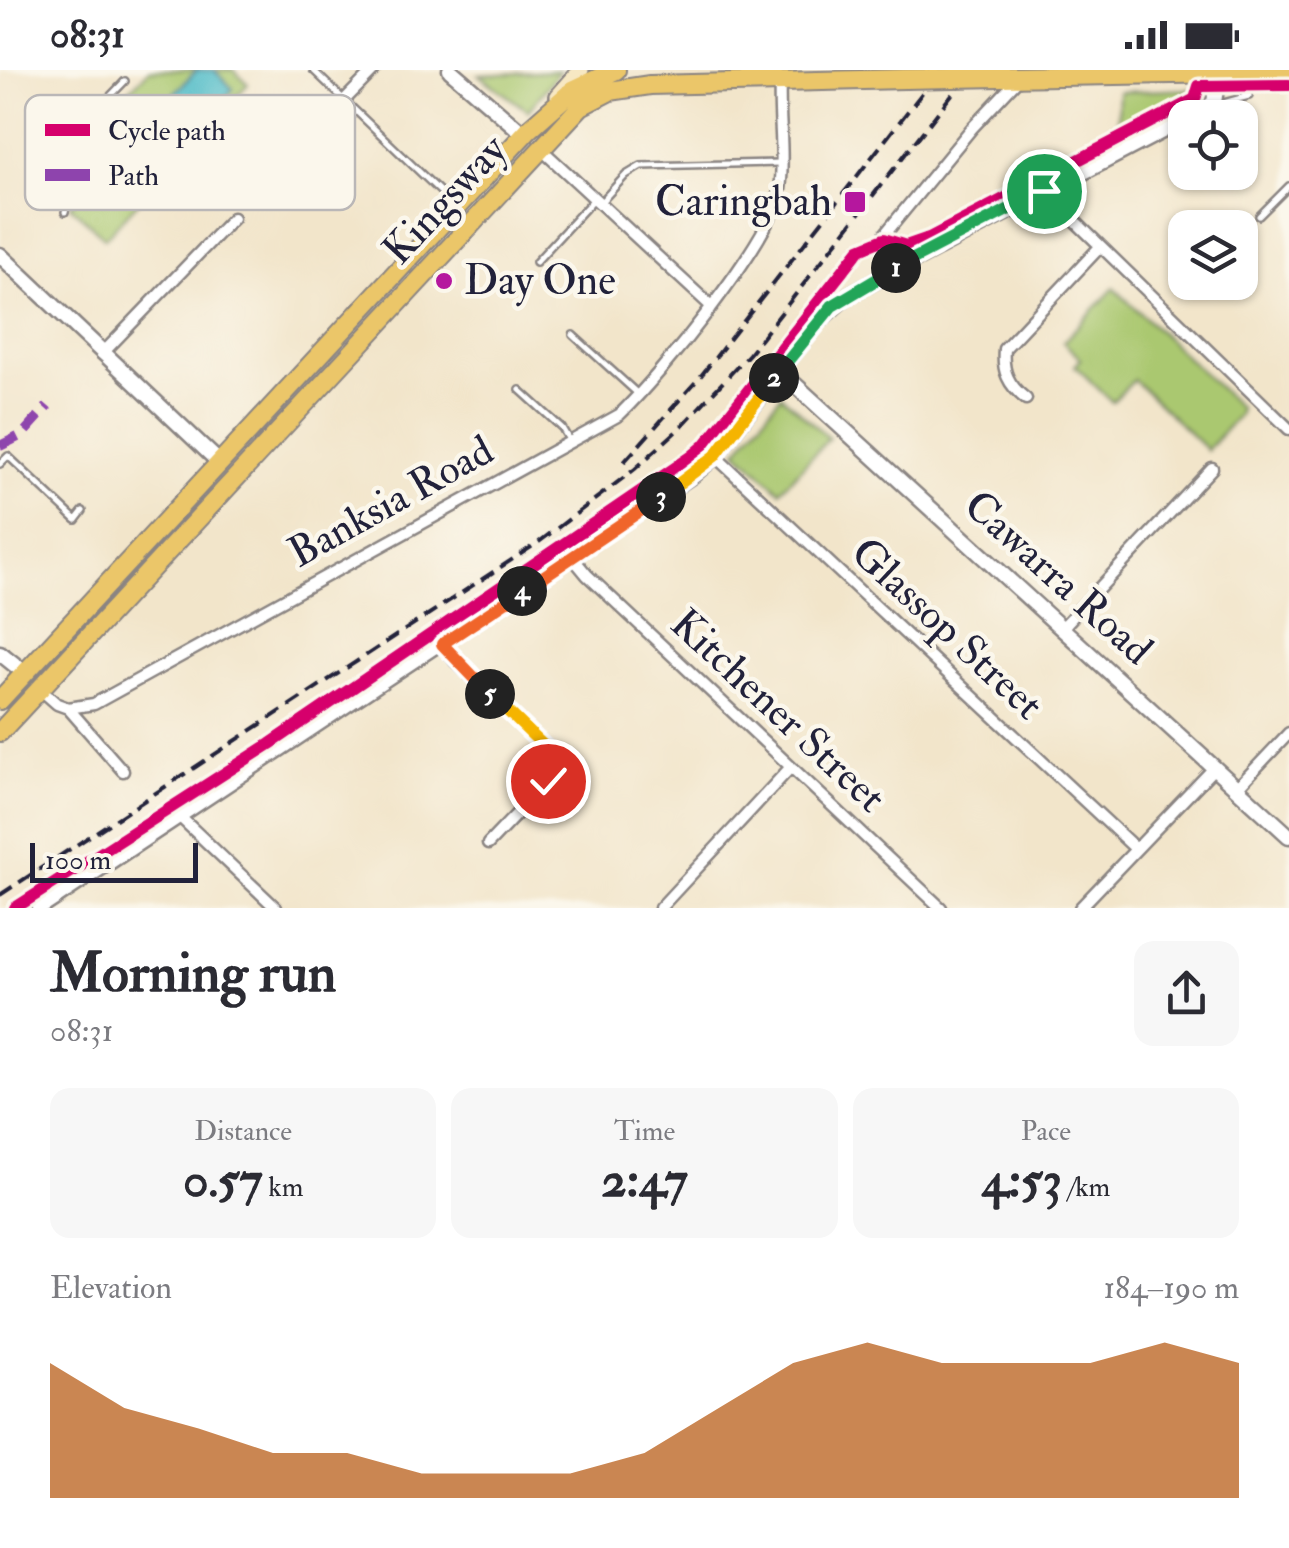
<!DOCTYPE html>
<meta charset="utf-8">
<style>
:root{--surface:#fff;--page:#f7f7f7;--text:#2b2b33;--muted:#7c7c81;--accent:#b45309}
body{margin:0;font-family:"IM FELL Double Pica",serif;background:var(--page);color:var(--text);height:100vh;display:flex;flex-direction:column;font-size:38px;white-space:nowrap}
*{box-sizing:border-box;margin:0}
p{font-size:32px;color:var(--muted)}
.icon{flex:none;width:55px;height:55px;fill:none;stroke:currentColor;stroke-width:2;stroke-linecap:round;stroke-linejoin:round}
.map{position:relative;height:838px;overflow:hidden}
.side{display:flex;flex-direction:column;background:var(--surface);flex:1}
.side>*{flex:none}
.tools{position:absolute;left:1168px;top:30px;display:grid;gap:20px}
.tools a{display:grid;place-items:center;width:90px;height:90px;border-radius:20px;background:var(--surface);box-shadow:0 2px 8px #0004;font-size:50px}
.scale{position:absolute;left:30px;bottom:25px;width:168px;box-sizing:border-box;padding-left:10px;border:5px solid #22223b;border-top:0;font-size:28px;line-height:35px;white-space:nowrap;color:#22223b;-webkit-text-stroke:8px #fbf7ec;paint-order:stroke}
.pin{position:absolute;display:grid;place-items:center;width:85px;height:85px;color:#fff;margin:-42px;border:5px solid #fff;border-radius:50%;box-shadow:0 2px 10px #0007}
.km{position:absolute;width:50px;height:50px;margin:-25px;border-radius:50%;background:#222;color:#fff;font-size:28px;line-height:50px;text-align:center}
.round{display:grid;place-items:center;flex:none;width:105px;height:105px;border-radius:20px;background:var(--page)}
.summary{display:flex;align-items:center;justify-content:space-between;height:170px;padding:0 50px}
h1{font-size:55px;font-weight:800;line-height:75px}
.stats{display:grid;grid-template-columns:repeat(3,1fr);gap:15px;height:170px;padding:10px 50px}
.stats div{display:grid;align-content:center;border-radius:20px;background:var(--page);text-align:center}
.stats b{font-size:50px;font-weight:800}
.stats small{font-size:28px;font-weight:400}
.stats p{font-size:28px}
.chart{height:280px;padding:20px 50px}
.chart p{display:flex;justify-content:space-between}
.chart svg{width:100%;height:180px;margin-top:10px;fill:var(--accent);opacity:.7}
.status{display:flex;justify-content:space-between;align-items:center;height:70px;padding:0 50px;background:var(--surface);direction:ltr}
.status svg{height:28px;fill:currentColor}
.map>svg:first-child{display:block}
.green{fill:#aac86f;stroke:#667555;stroke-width:2.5}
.water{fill:#4fbcc8;stroke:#386f82;stroke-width:2.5}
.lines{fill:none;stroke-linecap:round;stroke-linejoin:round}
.service-casing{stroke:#8a8482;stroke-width:10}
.minor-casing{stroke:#8a8482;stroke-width:15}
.tertiary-casing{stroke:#8a8482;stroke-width:19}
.secondary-casing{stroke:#8a8482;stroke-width:20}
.primary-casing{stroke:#8a8482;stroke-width:22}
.service{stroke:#fff;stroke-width:5}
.minor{stroke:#fff;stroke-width:10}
.tertiary{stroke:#fff;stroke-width:14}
.secondary{stroke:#f7e8c3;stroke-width:15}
.primary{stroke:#ebc669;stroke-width:18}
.rail{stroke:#22223b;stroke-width:4;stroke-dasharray:15 8;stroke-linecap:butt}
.primary-bridge-casing{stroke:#8a8482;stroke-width:22;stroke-linecap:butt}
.primary-bridge{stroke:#ebc669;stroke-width:18}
.quiet{stroke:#8e44ad;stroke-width:10;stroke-dasharray:20 10;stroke-linecap:butt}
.cycleway-casing{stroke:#fbf7ec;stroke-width:19}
.cycleway{stroke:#d6006c;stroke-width:12}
.split-1-casing{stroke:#fff;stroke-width:20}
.split-2-casing{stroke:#fff;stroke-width:20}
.split-3-casing{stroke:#fff;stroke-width:20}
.split-4-casing{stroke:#fff;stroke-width:20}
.split-5-casing{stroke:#fff;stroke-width:20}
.split-6-casing{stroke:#fff;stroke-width:20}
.split-1{stroke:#22a559;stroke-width:12}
.split-2{stroke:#22a559;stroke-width:12}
.split-3{stroke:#f5b400;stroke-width:12}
.split-4{stroke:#f0652b;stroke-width:12}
.split-5{stroke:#f0652b;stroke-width:12}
.split-6{stroke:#f5b400;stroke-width:12}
.poi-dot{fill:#b5179e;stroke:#fbf7ec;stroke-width:4}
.labels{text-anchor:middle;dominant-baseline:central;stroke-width:9;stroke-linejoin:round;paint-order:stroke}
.street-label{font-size:42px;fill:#22223b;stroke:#fbf7ec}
.poi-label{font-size:42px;fill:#22223b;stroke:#fbf7ec;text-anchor:end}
.key{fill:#fbf7ec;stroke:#bab7b7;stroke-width:2.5}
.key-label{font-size:28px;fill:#22223b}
</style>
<div class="status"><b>08:31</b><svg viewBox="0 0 49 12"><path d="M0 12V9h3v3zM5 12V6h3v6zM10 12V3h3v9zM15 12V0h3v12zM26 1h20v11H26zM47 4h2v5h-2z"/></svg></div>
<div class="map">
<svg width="1289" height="838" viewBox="0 0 1289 838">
<rect width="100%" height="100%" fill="#fbf7ec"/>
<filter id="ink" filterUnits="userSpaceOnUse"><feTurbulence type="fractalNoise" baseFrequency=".01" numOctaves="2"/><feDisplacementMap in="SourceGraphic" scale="20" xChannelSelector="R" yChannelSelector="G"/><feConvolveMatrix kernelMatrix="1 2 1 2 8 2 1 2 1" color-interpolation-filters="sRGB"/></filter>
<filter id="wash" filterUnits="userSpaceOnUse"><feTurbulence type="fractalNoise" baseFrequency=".0048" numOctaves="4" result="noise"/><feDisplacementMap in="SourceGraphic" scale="40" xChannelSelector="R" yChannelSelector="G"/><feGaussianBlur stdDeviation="2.25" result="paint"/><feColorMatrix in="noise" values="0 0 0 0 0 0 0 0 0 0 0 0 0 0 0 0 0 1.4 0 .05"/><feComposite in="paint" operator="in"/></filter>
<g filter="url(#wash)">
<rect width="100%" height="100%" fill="#f2e5ca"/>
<!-- green -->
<path class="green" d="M149 0H233L248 14 105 168 70 136 104 95 88 73 86 65Z
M560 1 528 41 479 5Z
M1192 19V23L1118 58 1119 22Z
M1114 218 1239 337V344L1207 380 1134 310 1112 332 1075 296 1081 289 1063 272Z
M781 325 829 368 780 421 737 381Z"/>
<!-- water -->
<path class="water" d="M197 0H214L233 19 175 82 145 53Z"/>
</g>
<g filter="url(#ink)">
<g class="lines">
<defs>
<path id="service" d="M313 0 452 133
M1216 35 1249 26
M90 47 125 11
M53 52 72 32 90 47C62 75 72 68 84 100 82 117 67 125 65 142
M601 132 626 105 641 96 780 93
M1259 146 1289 116
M536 192 594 129
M573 265 638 324
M520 320 562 358 569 370
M0 394 8 386 76 450 83 441"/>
<path id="minor" d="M319 56 374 0
M540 78 711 236
M1044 121 1289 359
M895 199 884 180 885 164 972 58 1020 7
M102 284 233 148
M1026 329C1008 315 1002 301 1004 279L1099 178
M715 386 1136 779
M573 488 587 505 941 838
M1061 559 1212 398
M442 574 455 591 547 677C555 689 555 699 548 711L488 774
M40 619 57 634 68 638 123 701
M68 638 94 634 619 345C659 307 771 171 780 120 785 85 778 47 780 12
M1236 719 1289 663
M179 746 276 838
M660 838 790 698
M1080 838 1214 698"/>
<path id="tertiary" d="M450 0 525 65
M1189 48 1214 33 1218 4
M0 185 220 393
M780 301 1289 766
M0 583 25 603
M40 838 694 404 715 386 817 252 848 225 1185 49"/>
<path id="secondary" d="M558 26 581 0"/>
<path id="primary" d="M1001 7 1289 2
M0 630 529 59 573 20 616 0
M0 662 581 36 610 21 650 15 905 9"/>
</defs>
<!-- service casing -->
<use href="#service" class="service-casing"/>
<!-- minor casing -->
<use href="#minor" class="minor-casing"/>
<!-- tertiary casing -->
<use href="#tertiary" class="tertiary-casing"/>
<!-- secondary casing -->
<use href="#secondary" class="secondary-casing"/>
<!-- primary casing -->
<use href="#primary" class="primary-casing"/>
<!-- service -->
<use href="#service" class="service"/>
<!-- minor -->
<use href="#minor" class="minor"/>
<!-- tertiary -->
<use href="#tertiary" class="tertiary"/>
<!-- secondary -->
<use href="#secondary" class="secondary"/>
<!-- primary -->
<use href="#primary" class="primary"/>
<!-- rail -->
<path class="rail" d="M624 392 700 307 940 0
M0 825 539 472 635 399 680 358 749 284 971 0"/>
<defs>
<path id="primary-bridge" d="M905 9 1001 7"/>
</defs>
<!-- primary-bridge casing -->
<use href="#primary-bridge" class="primary-bridge-casing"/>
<!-- primary-bridge -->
<use href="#primary-bridge" class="primary-bridge"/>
<!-- quiet -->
<path class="quiet" d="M0 376 22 365 48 336"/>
<defs>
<path id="cycleway" d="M821 247 848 225 936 178
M15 838 270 674 691 387 705 375 860 179 884 169 906 176 929 168 1195 29 1199 16 1289 15"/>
</defs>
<!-- cycleway casing -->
<use href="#cycleway" class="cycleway-casing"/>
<!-- cycleway -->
<use href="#cycleway" class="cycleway"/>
</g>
</g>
<g class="lines" filter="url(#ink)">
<defs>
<path id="split-1" d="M896 198 1044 121"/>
<path id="split-2" d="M774 308 832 236 896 198"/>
<path id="split-3" d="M661 427 715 386 774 308"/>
<path id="split-4" d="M522 521 661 427"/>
<path id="split-5" d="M490 624 442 574 522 521"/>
<path id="split-6" d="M490 624 551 683 553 700 548 711"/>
</defs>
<!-- split-1 casing -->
<use href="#split-1" class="split-1-casing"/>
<!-- split-2 casing -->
<use href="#split-2" class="split-2-casing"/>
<!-- split-3 casing -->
<use href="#split-3" class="split-3-casing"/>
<!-- split-4 casing -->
<use href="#split-4" class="split-4-casing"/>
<!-- split-5 casing -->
<use href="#split-5" class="split-5-casing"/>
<!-- split-6 casing -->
<use href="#split-6" class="split-6-casing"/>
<!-- split-1 -->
<use href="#split-1" class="split-1"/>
<!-- split-2 -->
<use href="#split-2" class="split-2"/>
<!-- split-3 -->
<use href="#split-3" class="split-3"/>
<!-- split-4 -->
<use href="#split-4" class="split-4"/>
<!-- split-5 -->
<use href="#split-5" class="split-5"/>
<!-- split-6 -->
<use href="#split-6" class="split-6"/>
</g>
<!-- markers -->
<g class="poi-dot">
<rect x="843" y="120" width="24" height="24" rx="5"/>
<circle cx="444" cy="211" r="10"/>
</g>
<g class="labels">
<!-- street labels -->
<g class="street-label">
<text transform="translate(445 130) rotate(-47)">Kingsway</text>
<text transform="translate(391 432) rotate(-29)">Banksia Road</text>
<text transform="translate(1058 508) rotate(42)">Cawarra Road</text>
<text transform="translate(947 559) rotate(43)">Glassop Street</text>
<text transform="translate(778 641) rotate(43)">Kitchener Street</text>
</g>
<!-- poi labels -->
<g class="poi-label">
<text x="832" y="132">Caringbah</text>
<text x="464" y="211" text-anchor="start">Day One</text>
</g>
</g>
<!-- legend -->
<rect x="25" y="25" width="330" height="115" rx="15" class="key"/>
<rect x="45" y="54" width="45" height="12" fill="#d6006c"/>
<rect x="45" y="99" width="45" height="12" fill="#8e44ad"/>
<g class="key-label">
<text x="108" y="70">Cycle path</text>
<text x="108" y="115">Path</text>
</g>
</svg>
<div class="tools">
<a><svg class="icon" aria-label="locate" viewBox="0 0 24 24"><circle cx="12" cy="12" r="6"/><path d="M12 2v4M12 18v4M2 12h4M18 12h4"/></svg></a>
<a><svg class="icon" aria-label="layers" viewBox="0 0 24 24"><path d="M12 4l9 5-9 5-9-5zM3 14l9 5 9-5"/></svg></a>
</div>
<div class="scale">100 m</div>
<div class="pin" style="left:1044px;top:121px;background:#1e9e55"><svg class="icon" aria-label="arrive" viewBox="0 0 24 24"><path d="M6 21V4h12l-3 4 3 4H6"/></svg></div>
<div class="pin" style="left:548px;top:711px;background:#d93025"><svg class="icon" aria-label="check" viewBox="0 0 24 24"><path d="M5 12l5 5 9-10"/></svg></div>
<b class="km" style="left:896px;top:198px">1</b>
<b class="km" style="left:774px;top:308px">2</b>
<b class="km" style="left:661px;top:427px">3</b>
<b class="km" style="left:522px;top:521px">4</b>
<b class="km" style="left:490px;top:624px">5</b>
</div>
<section class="side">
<div class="summary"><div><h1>Morning run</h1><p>08:31</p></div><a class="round"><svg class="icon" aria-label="share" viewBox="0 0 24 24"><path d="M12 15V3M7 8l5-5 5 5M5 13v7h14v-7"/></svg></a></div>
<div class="stats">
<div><p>Distance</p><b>0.57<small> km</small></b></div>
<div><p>Time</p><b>2:47</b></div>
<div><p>Pace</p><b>4:53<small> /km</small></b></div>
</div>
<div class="chart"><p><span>Elevation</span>184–190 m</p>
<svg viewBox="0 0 160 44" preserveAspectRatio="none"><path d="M0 44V11L10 22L20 27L30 33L40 33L50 38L60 38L70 38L80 33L90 22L100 11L110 6L120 11L130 11L140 11L150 6L160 11V44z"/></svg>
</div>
</section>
